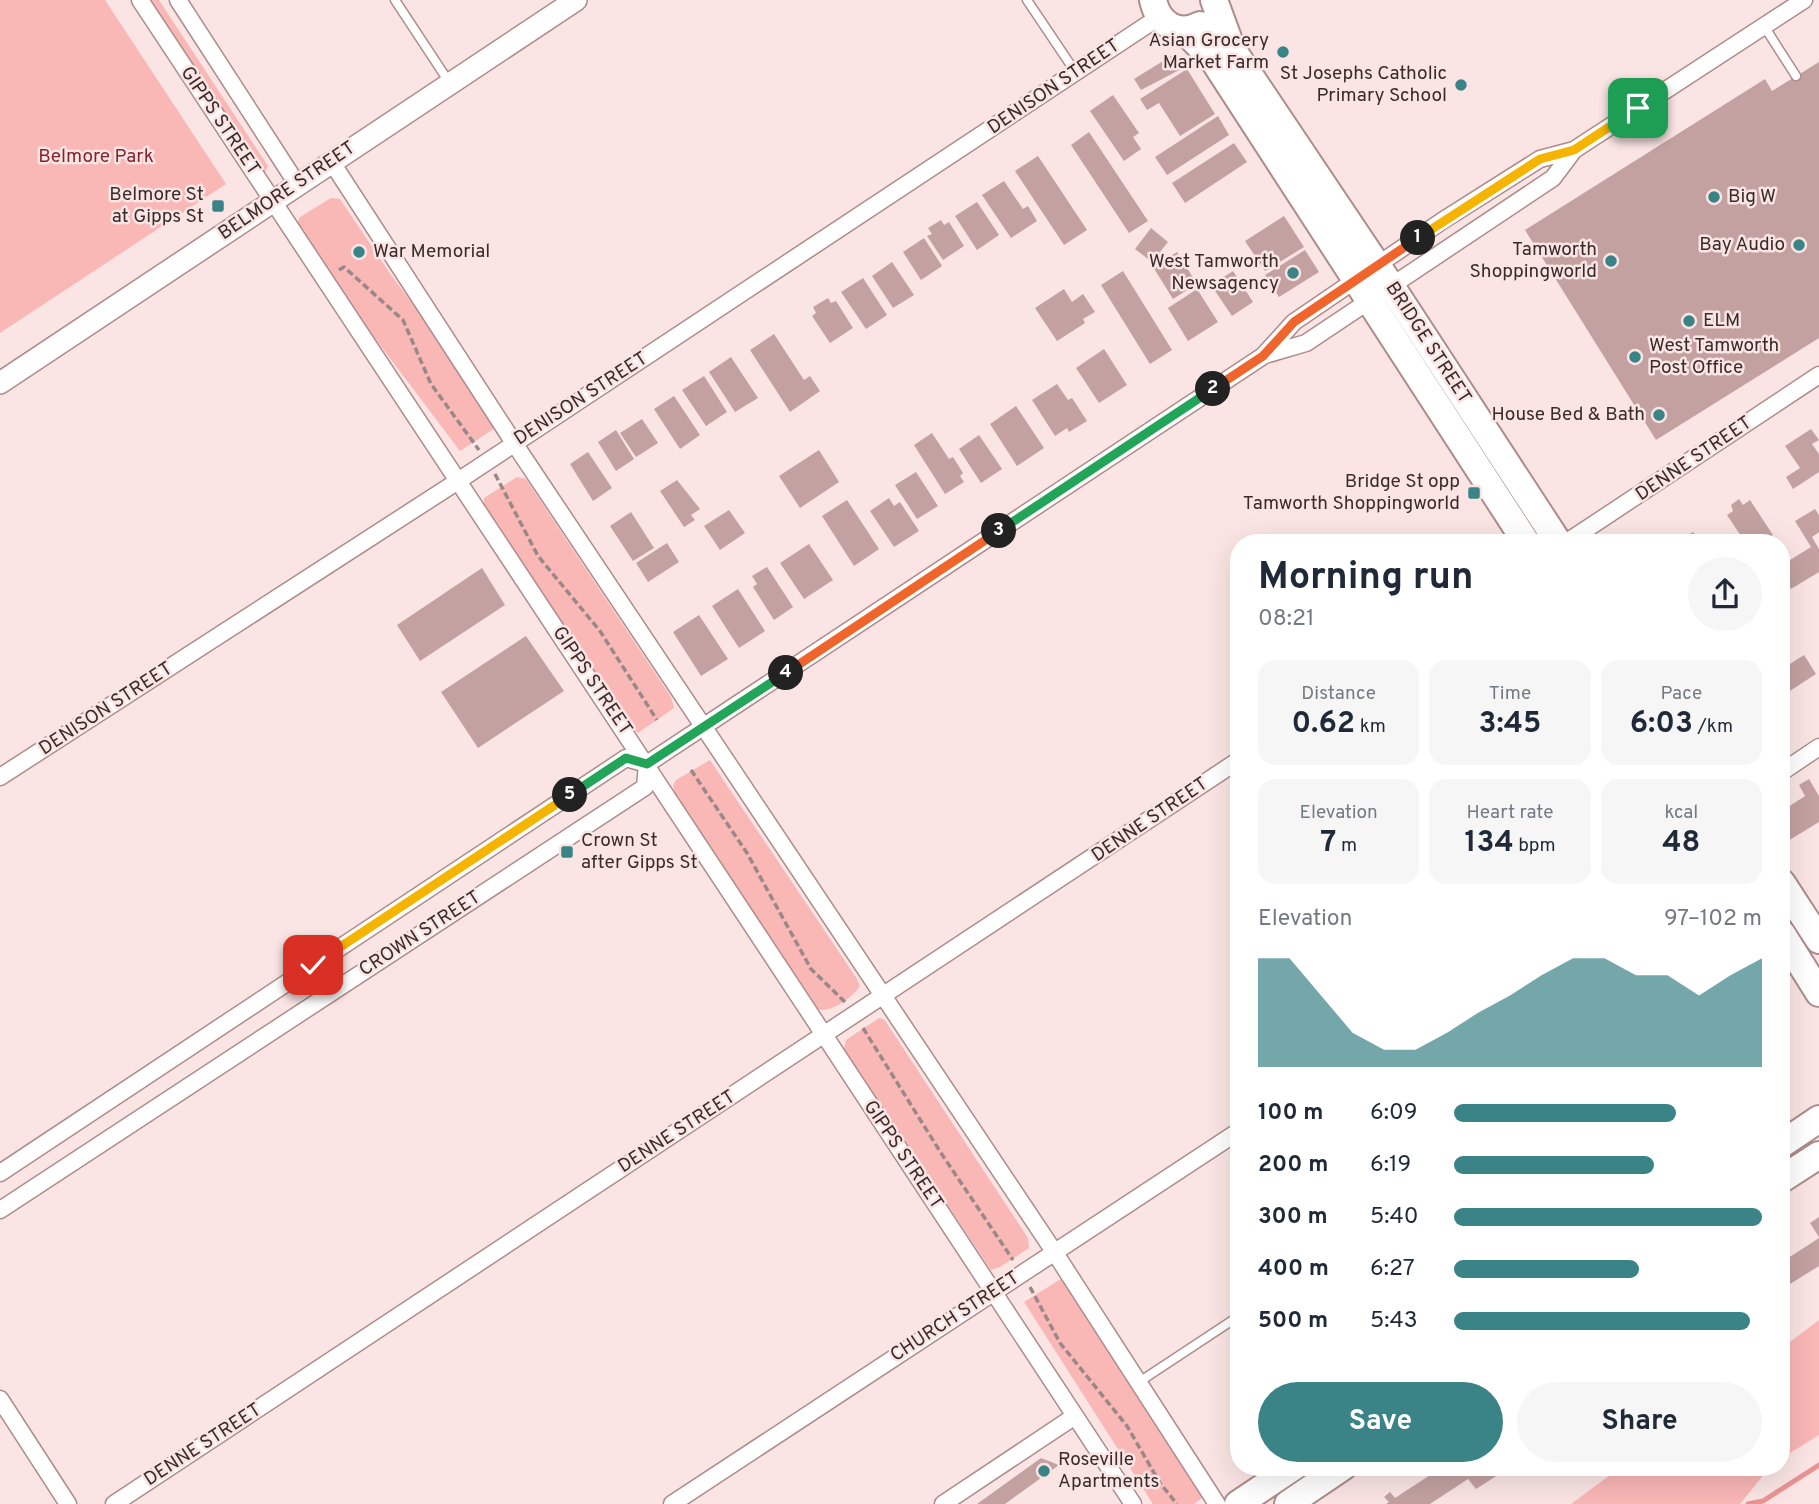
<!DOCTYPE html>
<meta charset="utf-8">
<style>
:root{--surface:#fff;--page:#f6f6f7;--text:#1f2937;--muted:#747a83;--accent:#3a8387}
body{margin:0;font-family:Overpass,sans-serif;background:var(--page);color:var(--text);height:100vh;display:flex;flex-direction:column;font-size:26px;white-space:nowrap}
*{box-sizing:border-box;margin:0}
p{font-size:23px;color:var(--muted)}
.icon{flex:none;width:38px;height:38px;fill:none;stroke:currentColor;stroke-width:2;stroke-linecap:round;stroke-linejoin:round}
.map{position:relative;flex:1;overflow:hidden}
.drawer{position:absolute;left:1230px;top:534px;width:560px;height:942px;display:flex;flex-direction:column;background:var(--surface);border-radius:28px;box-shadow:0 7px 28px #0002}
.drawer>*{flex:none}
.pin{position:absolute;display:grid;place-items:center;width:60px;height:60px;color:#fff;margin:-30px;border-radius:14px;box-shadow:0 4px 10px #0006}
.km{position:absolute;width:35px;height:35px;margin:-18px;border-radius:50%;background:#222;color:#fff;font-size:19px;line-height:35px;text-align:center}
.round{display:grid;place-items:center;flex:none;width:74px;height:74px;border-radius:37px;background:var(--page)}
.overview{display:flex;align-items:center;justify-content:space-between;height:119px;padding:0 28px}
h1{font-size:38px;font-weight:700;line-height:52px}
.metrics{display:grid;grid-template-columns:repeat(3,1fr);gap:10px;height:119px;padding:7px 28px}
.metrics div{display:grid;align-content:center;border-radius:18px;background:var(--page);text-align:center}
.metrics b{font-size:30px;font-weight:700}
.metrics small{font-size:19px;font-weight:400}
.metrics p{font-size:19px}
.chart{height:196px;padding:14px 28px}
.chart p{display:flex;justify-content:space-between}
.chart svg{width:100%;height:126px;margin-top:7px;fill:var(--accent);opacity:.7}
.button{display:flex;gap:14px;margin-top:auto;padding:14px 28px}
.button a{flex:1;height:80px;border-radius:42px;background:var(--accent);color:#fff;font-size:28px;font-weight:700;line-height:80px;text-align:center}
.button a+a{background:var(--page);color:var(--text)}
ul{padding:0 28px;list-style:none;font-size:23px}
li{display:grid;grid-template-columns:112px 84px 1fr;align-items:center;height:52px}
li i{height:18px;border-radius:9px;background:var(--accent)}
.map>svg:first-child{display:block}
.green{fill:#f9b7b6}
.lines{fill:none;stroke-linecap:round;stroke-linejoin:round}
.stream{stroke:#ea9393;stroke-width:5}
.building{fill:#c3a1a1}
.service-casing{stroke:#ad8c8b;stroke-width:11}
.minor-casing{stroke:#ad8c8b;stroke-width:19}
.tertiary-casing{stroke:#ad8c8b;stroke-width:24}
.primary-casing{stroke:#ad8c8b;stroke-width:30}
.path{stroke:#998887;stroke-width:3.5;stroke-dasharray:7 3.5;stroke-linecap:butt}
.service{stroke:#fff;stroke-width:8}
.minor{stroke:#fff;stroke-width:16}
.tertiary{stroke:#fff;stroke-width:21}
.primary{stroke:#fff;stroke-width:26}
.split-1-casing{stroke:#fff;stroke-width:14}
.split-2-casing{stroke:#fff;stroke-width:14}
.split-3-casing{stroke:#fff;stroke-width:14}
.split-4-casing{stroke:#fff;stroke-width:14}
.split-5-casing{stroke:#fff;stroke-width:14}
.split-6-casing{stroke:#fff;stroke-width:14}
.split-1{stroke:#f5b400;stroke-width:9}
.split-2{stroke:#f0652b;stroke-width:9}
.split-3{stroke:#22a559;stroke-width:9}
.split-4{stroke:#f0652b;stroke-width:9}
.split-5{stroke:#22a559;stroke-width:9}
.split-6{stroke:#f5b400;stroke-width:9}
.poi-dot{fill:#3a8387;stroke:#fae5e4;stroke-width:2.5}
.labels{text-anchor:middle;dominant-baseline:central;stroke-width:5;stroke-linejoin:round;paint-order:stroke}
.poi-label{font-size:19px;fill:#382b2a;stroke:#fae5e4;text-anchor:end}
.street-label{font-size:19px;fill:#382b2a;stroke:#fae5e4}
.park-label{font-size:19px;fill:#87232d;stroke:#fae5e4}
</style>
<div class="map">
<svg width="1819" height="1504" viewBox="0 0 1819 1504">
<rect width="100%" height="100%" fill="#fae5e4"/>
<!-- green -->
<path class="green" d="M0 0H105L226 184 0 333Z
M148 0H159L268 166 265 172H261Z
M331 198 340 199 389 272 501 424 460 451 340 292 297 224 300 217Z
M517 477 526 479 671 697 674 708 638 733 628 724 484 506V498Z
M710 760 857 979 860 986C854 996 830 1014 818 1009L675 794 673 786 676 780Z
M879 1018 884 1019 1028 1238 1029 1248 1000 1267 991 1270 844 1049 846 1040Z
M1064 1277 1205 1496 1194 1504H1153L1024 1302Z
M1819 1320V1435L1782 1458V1348Z
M1621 1467V1466L1770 1467 1740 1504H1571Z"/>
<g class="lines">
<!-- stream -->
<path class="stream" d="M1748 1504 1763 1501 1819 1465"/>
</g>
<!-- building -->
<path class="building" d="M1176 53 1185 67 1141 90 1134 79Z
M1819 62V338L1656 440 1525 230 1765 79 1772 91Z
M1187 69 1215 114 1180 136 1159 103 1147 110 1140 99Z
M1113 95 1139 133 1133 137 1141 149 1124 161 1090 111Z
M1218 116 1229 135 1167 175 1155 157Z
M1089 132 1148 221 1129 233 1071 145Z
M1234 143 1247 162 1185 203 1172 183Z
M1038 156 1087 230 1064 245 1015 171Z
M1004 181 1023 209 1028 206 1037 221 1011 238 982 195Z
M977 202 999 235 977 250 955 216Z
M1284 216 1304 247 1265 271 1245 241Z
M941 220 944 225 949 222 964 246 943 260 927 236 932 234 928 228Z
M1151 228 1168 242 1152 262 1135 249Z
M924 238 942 266 921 280 903 252Z
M1305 250 1319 272 1279 297 1265 275Z
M1177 252 1197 284 1173 299 1153 267Z
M892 262 914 295 893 308 872 276Z
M1123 271 1172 350 1150 364 1101 285Z
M1233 271 1253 302 1232 316 1211 285Z
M863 278 887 315 866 329 841 292Z
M1064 289 1072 302 1083 294 1095 312 1083 319 1085 323 1057 341 1035 308Z
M1197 289 1218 322 1188 341 1168 308Z
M828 298 831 303 836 301 853 328 830 343 812 316 816 313 813 307Z
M774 334 804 380 810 376 820 391 790 412 750 350Z
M1104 349 1127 385 1099 403 1076 368Z
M731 357 758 398 735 412 709 372Z
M704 376 727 412 706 426 682 390Z
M1057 384 1068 400 1072 398 1087 421 1069 432 1067 428 1055 436 1032 400Z
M674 396 700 435 680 449 654 409Z
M1016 406 1044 448 1017 466 990 424Z
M642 419 658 443 636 457 620 433Z
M1811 429 1819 440 1812 444 1819 454V472L1793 489 1786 477 1800 468 1785 446Z
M616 430 634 459 616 471 598 442Z
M932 433 949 459 953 457 963 473 960 476 964 482 945 494 914 445Z
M979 435 1002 469 981 483 959 449Z
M819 450 839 482 800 508 779 476Z
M588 452 612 488 593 501 570 464Z
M916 472 938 506 917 519 895 485Z
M677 480 700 509 691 515 695 520 684 527 660 491Z
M889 498 894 506 900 502 919 531 894 547 870 511Z
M1739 499 1743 505 1750 500 1773 535 1761 542H1745L1727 515 1733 511 1731 505Z
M847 500 879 549 854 566 822 516Z
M1815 509 1819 515V532L1812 537 1819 549V572L1791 589 1782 573V565L1811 547 1795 521Z
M729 510 745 533 720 550 704 526Z
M631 512 654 548 633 561 610 526Z
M1693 532 1700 542H1677Z
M667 543 679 562 648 582 636 563Z
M809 544 833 580 804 599 780 563Z
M767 567 793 607 774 620 753 587 757 584 752 576Z
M482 568 505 605 420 661 397 625Z
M738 589 765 631 739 648 712 606Z
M699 615 728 659 701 676 673 632Z
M526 636 564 691 478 748 441 692Z
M1804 655 1816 674 1782 696V669Z
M1809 779 1819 796V822L1788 841 1782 830V811L1805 796 1799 785Z
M1819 1217V1237L1810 1223Z
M1819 1238V1266L1782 1289 1788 1298 1782 1302V1262Z
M1041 1458 1059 1465 1005 1504H977Z
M1444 1466H1512L1476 1489 1468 1479 1430 1504H1386L1389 1502 1384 1497 1390 1492 1395 1498Z"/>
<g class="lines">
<defs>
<path id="service" d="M395 0 449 82
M1027 0 1076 73
M1764 26 1796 76
M1139 1382 1239 1316"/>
<path id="minor" d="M140 0C472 501 803 1002 1133 1504
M178 0 297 184
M331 161 514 443 1055 1253 1217 1504
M1265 355 1306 343 1553 178 1574 150
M1567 542 1819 375
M647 764 1263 356 1294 322 1442 221 1540 159 1574 150 1804 0
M1782 772 1819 747
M0 777 458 481 1159 17
M0 1173 626 758 647 764
M0 1210 645 787 647 764
M0 1399 68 1504
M114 1504 1239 760
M672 1504 1239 1131
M943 1504 1075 1416"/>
<path id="tertiary" d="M0 383 576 0"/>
<path id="primary" d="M1153 0C1158 23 1177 37 1200 25
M1214 0 1232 49 1391 286 1558 542
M1184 30 1214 61 1526 542
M1782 883 1819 940
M1782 934 1819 993
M1782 1144 1819 1119
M1782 1179 1819 1155
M1238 1504 1295 1466
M1288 1504 1344 1466"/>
</defs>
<!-- service casing -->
<use href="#service" class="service-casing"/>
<!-- minor casing -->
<use href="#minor" class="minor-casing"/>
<!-- tertiary casing -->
<use href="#tertiary" class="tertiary-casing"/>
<!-- primary casing -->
<use href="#primary" class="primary-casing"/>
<!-- path -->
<path class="path" d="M339 270 344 267 403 320 431 384 479 450
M495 474 538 556 600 631 657 720
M691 770 747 853 811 969 845 1002
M863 1028 941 1153 1013 1260
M1030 1287 1060 1343 1127 1426 1160 1483 1177 1504"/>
<!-- service -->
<use href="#service" class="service"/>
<!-- minor -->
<use href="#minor" class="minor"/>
<!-- tertiary -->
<use href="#tertiary" class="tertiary"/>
<!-- primary -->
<use href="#primary" class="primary"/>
</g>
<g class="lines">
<defs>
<path id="split-1" d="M1418 238 1540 159 1574 150 1638 108"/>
<path id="split-2" d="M1213 389 1263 356 1294 322 1418 238"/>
<path id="split-3" d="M999 531 1213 389"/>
<path id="split-4" d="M786 673 999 531"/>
<path id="split-5" d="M570 795 626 758 647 764 786 673"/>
<path id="split-6" d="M313 965 570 795"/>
</defs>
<!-- split-1 casing -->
<use href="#split-1" class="split-1-casing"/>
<!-- split-2 casing -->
<use href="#split-2" class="split-2-casing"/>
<!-- split-3 casing -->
<use href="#split-3" class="split-3-casing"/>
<!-- split-4 casing -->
<use href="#split-4" class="split-4-casing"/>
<!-- split-5 casing -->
<use href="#split-5" class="split-5-casing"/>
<!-- split-6 casing -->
<use href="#split-6" class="split-6-casing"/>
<!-- split-1 -->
<use href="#split-1" class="split-1"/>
<!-- split-2 -->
<use href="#split-2" class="split-2"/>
<!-- split-3 -->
<use href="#split-3" class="split-3"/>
<!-- split-4 -->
<use href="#split-4" class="split-4"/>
<!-- split-5 -->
<use href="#split-5" class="split-5"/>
<!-- split-6 -->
<use href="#split-6" class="split-6"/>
</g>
<!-- markers -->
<g class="poi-dot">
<circle cx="1283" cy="52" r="7"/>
<circle cx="1461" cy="85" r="7"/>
<circle cx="1714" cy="197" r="7"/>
<rect x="211" y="199" width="14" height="14" rx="3.5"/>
<circle cx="1799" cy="245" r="7"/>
<circle cx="359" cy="252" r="7"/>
<circle cx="1611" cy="261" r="7"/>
<circle cx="1293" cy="273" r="7"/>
<circle cx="1689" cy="321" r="7"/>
<circle cx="1635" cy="357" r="7"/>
<circle cx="1659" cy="415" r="7"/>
<rect x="1467" y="486" width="14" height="14" rx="3.5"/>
<rect x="560" y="845" width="14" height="14" rx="3.5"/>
<circle cx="1044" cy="1471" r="7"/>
</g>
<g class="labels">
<!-- poi labels -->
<g class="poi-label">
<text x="1269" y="41">Asian Grocery<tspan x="1269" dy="22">Market Farm</tspan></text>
<text x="1447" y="74">St Josephs Catholic<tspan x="1447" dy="22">Primary School</tspan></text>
<text x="204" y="195">Belmore St<tspan x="204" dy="22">at Gipps St</tspan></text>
<text x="1728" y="197" text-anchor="start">Big W</text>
<text x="1785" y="245">Bay Audio</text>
<text x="1597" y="250">Tamworth<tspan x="1597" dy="22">Shoppingworld</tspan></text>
<text x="373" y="252" text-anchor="start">War Memorial</text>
<text x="1279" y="262">West Tamworth<tspan x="1279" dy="22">Newsagency</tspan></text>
<text x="1703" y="321" text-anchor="start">ELM</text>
<text x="1649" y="346" text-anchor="start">West Tamworth<tspan x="1649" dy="22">Post Office</tspan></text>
<text x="1645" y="415">House Bed &amp; Bath</text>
<text x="1460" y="482">Bridge St opp<tspan x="1460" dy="22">Tamworth Shoppingworld</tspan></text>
<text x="581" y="841" text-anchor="start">Crown St<tspan x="581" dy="22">after Gipps St</tspan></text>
<text x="1058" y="1460" text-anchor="start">Roseville<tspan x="1058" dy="22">Apartments</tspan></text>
</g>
<!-- street labels -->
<g class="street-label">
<text transform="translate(1054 87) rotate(-34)">DENISON STREET</text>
<text transform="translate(220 121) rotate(56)">GIPPS STREET</text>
<text transform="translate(287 191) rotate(-34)">BELMORE STREET</text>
<text transform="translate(1428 343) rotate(57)">BRIDGE STREET</text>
<text transform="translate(581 399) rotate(-33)">DENISON STREET</text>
<text transform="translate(1694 459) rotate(-34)">DENNE STREET</text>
<text transform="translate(592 681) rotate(56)">GIPPS STREET</text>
<text transform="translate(106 709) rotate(-33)">DENISON STREET</text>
<text transform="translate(1150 820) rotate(-34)">DENNE STREET</text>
<text transform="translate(420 934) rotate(-33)">CROWN STREET</text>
<text transform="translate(677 1132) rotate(-33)">DENNE STREET</text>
<text transform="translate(903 1155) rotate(56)">GIPPS STREET</text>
<text transform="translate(955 1317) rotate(-33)">CHURCH STREET</text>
<text transform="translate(203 1445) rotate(-33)">DENNE STREET</text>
</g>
<!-- park labels -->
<g class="park-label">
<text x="96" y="157">Belmore Park</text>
</g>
</g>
</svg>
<div class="pin" style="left:1638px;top:108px;background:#1e9e55"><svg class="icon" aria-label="arrive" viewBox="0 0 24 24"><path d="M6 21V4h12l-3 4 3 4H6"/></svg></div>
<div class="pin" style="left:313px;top:965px;background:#d93025"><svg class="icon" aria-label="check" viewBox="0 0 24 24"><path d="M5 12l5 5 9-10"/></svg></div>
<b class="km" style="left:1418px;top:238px">1</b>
<b class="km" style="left:1213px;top:389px">2</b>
<b class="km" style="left:999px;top:531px">3</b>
<b class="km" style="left:786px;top:673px">4</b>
<b class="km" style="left:570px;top:795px">5</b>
<section class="drawer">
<div class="overview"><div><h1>Morning run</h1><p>08:21</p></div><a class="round"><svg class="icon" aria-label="share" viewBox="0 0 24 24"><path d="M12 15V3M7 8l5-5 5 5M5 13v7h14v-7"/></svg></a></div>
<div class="metrics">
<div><p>Distance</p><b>0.62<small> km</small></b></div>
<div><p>Time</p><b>3:45</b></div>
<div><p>Pace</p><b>6:03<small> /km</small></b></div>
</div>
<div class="metrics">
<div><p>Elevation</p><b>7<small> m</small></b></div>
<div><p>Heart rate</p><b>134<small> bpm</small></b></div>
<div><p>kcal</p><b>48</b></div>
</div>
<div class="chart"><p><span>Elevation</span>97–102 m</p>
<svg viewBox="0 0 160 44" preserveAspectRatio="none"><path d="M0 44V6L10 6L20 19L30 32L40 38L50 38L60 32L70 25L80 19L90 12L100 6L110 6L120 12L130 12L140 19L150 12L160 6V44z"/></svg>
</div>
<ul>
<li><b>100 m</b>6:09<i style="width:72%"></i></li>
<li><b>200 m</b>6:19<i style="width:65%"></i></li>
<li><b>300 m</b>5:40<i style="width:100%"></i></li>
<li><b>400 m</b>6:27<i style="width:60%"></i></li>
<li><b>500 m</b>5:43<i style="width:96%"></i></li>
</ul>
<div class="button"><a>Save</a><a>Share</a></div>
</section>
</div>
